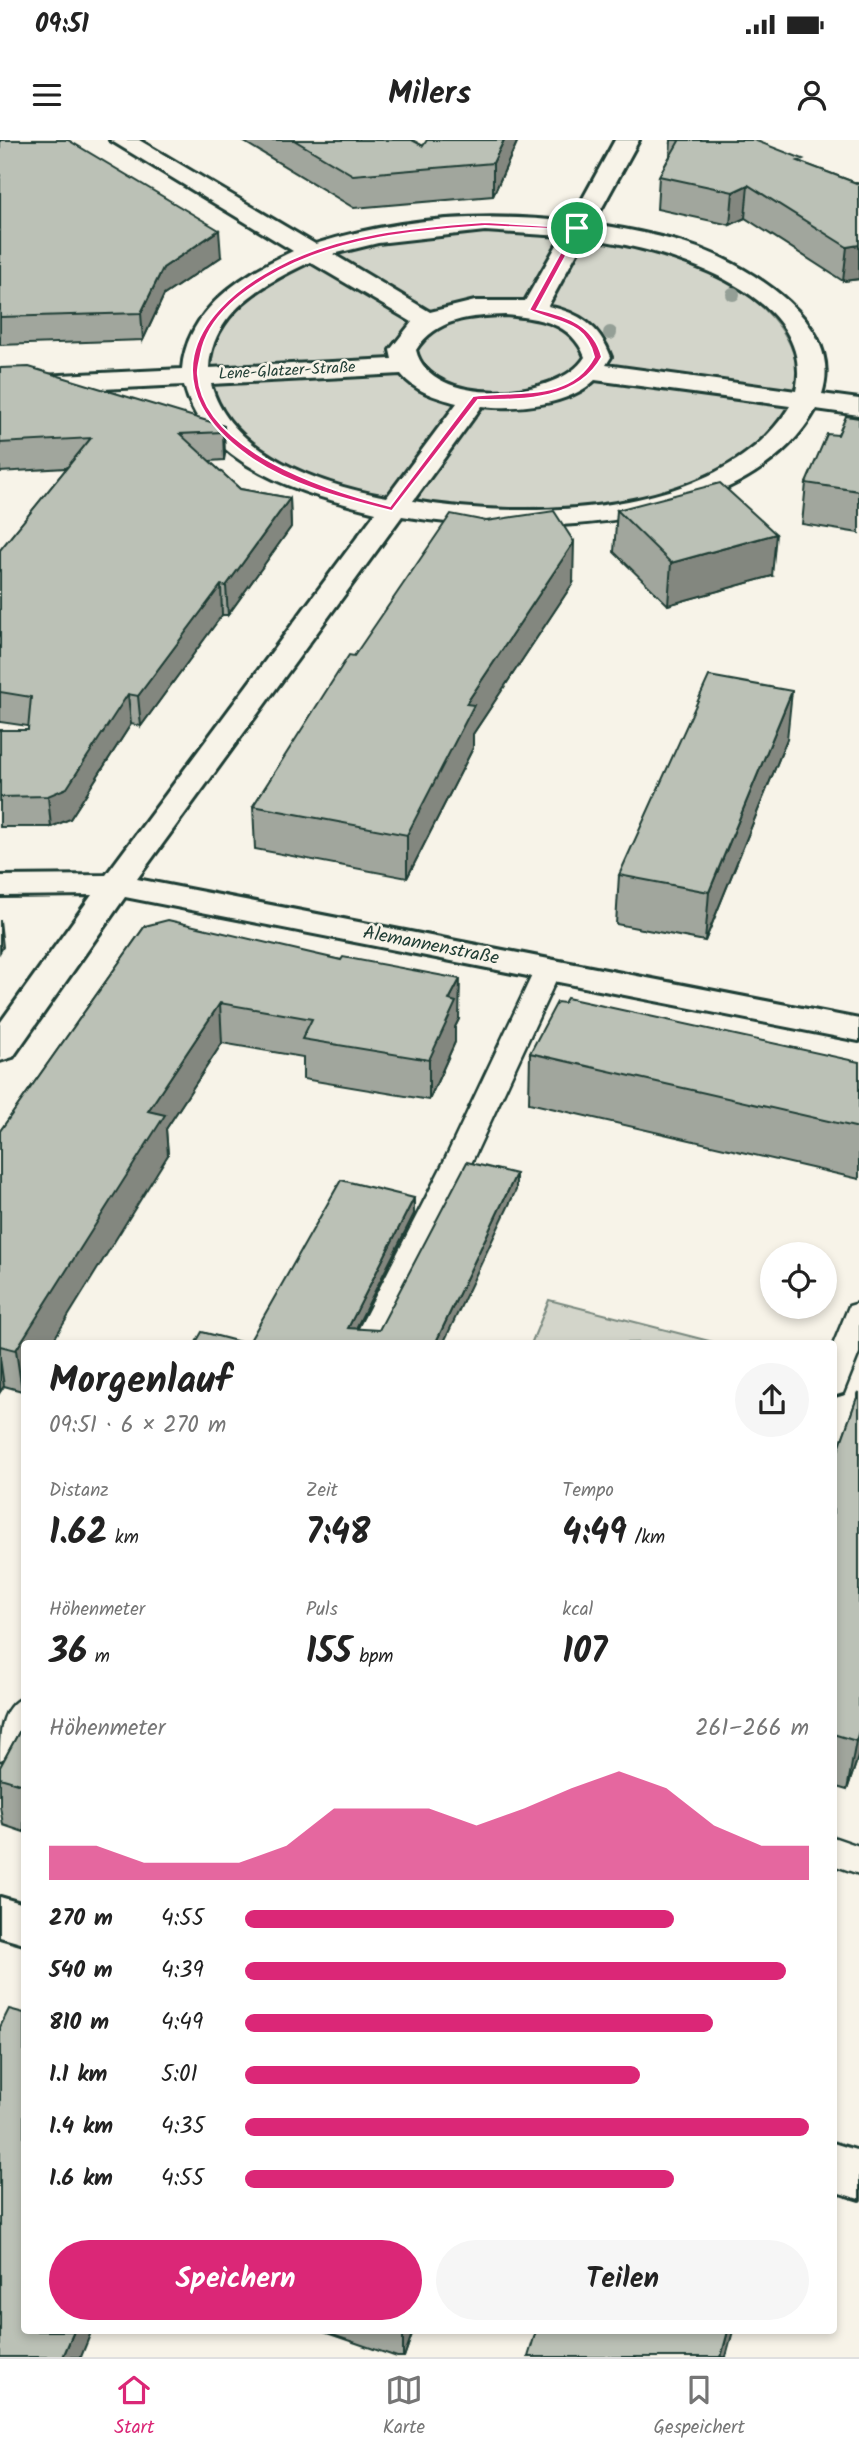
<!DOCTYPE html>
<html lang="de">
<meta charset="utf-8">
<style>
:root{--surface:#fff;--page:#f6f6f6;--text:#222;--muted:#767676;--line:#e0e0e0;--accent:#db2777}
body{margin:0;font-family:Kalam,sans-serif;background:var(--page);color:var(--text);height:100vh;display:flex;flex-direction:column;font-size:26px;white-space:nowrap}
*{box-sizing:border-box;margin:0}
p{font-size:23px;color:var(--muted)}
.icon{flex:none;width:38px;height:38px;fill:none;stroke:currentColor;stroke-width:2;stroke-linecap:round;stroke-linejoin:round}
.map{position:relative;flex:1;overflow:hidden}
.details{position:absolute;left:21px;top:1200px;width:816px;height:994px;display:flex;flex-direction:column;background:var(--surface);border-radius:7px;box-shadow:0 4px 10px #0003}
.details>*{flex:none}
.buttons{position:absolute;left:760px;top:1102px;display:grid;gap:14px}
.buttons a{display:grid;place-items:center;width:77px;height:77px;border-radius:50%;background:var(--surface);box-shadow:0 4px 10px #0003;font-size:35px}
.pin{position:absolute;display:grid;place-items:center;width:60px;height:60px;color:#fff;margin:-30px;border:4px solid #fff;border-radius:50%;box-shadow:0 2px 7px #0007}
.round{display:grid;place-items:center;flex:none;width:74px;height:74px;border-radius:37px;background:var(--page)}
.head{display:flex;align-items:center;justify-content:space-between;height:119px;padding:0 28px}
h1{font-size:38px;font-weight:700;line-height:52px}
.stats{display:grid;grid-template-columns:repeat(3,1fr);gap:10px;height:119px;padding:7px 28px}
.stats div{display:grid;align-content:center}
.stats b{font-size:35px;font-weight:700}
.stats small{font-size:19px;font-weight:400}
.stats p{font-size:19px}
.chart{height:196px;padding:14px 28px}
.chart p{display:flex;justify-content:space-between}
.chart svg{width:100%;height:126px;margin-top:7px;fill:var(--accent);opacity:.7}
.action{display:flex;gap:14px;margin-top:auto;padding:14px 28px}
.action a{flex:1;height:80px;border-radius:42px;background:var(--accent);color:#fff;font-size:28px;font-weight:700;line-height:80px;text-align:center}
.action a+a{background:var(--page);color:var(--text)}
ul{padding:0 28px;list-style:none;font-size:23px}
li{display:grid;grid-template-columns:112px 84px 1fr;align-items:center;height:52px}
li i{height:18px;border-radius:9px;background:var(--accent)}
.status{display:flex;justify-content:space-between;align-items:center;height:49px;padding:0 35px;background:var(--surface);direction:ltr}
.status svg{height:19px;fill:currentColor}
header{display:flex;justify-content:space-between;align-items:center;height:91px;padding:0 28px;background:var(--surface);font-size:32px;font-weight:700}
.tab-bar{display:flex;justify-content:space-around;align-items:center;height:98px;border-top:2px solid var(--line);background:var(--surface);font-size:19px;color:var(--muted)}
.tab-bar a{display:grid;justify-items:center;gap:4px}
.tab-bar .current{color:var(--accent)}
.map>svg:first-child{display:block}
.green{fill:#d3d5ca;stroke:#79897f;stroke-width:2}
.lines{fill:none;stroke-linecap:round;stroke-linejoin:round}
.lane-casing{stroke:#1f3d34;stroke-width:5}
.street-casing{stroke:#1f3d34;stroke-width:6}
.lane{fill:#f7f3e8;fill-rule:evenodd}
.street{fill:#f7f3e8;fill-rule:evenodd}
.tree{fill:#949f96}
.wall{fill:#a1a69d;stroke:#1f3d34;stroke-width:2}
.shaded-wall{fill:#83877f;stroke:#1f3d34;stroke-width:2}
.building{fill:#bbc1b6;stroke:#1f3d34;stroke-width:2}
.route{fill:#db2777;stroke:#fff;stroke-width:2;fill-rule:evenodd}
.labels{text-anchor:middle;dominant-baseline:central;stroke-width:5;stroke-linejoin:round;paint-order:stroke}
.far-street-label{font-size:16px;fill:#1f3d34;stroke:#f7f3e8}
.street-label{font-size:19px;fill:#1f3d34;stroke:#f7f3e8}
</style>
<div class="status"><b>09:51</b><svg viewBox="0 0 49 12"><path d="M0 12V9h3v3zM5 12V6h3v6zM10 12V3h3v9zM15 12V0h3v12zM26 1h20v11H26zM47 4h2v5h-2z"/></svg></div>
<header><svg class="icon" aria-label="menu" viewBox="0 0 24 24"><path d="M4 6h16M4 12h16M4 18h16"/></svg>Milers<svg class="icon" aria-label="person" viewBox="0 0 24 24"><circle cx="12" cy="8" r="4"/><path d="M4 21q1-7 8-7t8 7"/></svg></header>
<div class="map">
<svg width="859" height="2217" viewBox="0 0 859 2217">
<rect width="100%" height="100%" fill="#f7f3e8"/>
<filter id="ink" filterUnits="userSpaceOnUse"><feTurbulence type="fractalNoise" baseFrequency=".0143" numOctaves="2"/><feDisplacementMap in="SourceGraphic" scale="14" xChannelSelector="R" yChannelSelector="G"/><feConvolveMatrix kernelMatrix="1 2 1 2 8 2 1 2 1" color-interpolation-filters="sRGB"/></filter>
<g filter="url(#ink)">
<!-- green -->
<path class="green" d="M449 91C548 90 701 96 772 177 793 201 804 229 792 261 759 348 593 373 513 374 492 374 470 370 449 367 424 365 396 365 371 359 332 349 294 332 260 311 227 290 197 254 206 212 209 197 218 187 228 176 284 113 370 103 449 91Z
M549 1160 713 1202 531 1204Z"/>
<g class="lines">
<defs>
<path id="lane" d="M548 821 557 823 561 829 468 1030 379 1204H351L440 1030 535 829 539 823Z
M859 1163V1213L843 1253 833 1256V1205L849 1166Z
M24 1557C26 1581 28 1611 0 1620 0 1595 0 1566 24 1557Z
M833 1697 859 1706V1734L833 1725Z"/>
<path id="street" d="M110 0H139L315 104C397 78 485 72 570 82L615 0H639L593 84C628 89 664 96 698 108 752 128 845 184 822 254L859 259V275L816 269C745 395 525 397 402 376L137 739 859 879V901L125 757 13 917 0 921V883L92 755 0 756V736L106 735 376 372C305 355 205 327 184 245L0 254V238L182 229C187 169 243 134 293 111ZM485 91 562 96 525 161H475L430 172 333 114 378 103ZM585 98C658 107 818 150 796 251L606 225 611 217C600 186 579 173 548 166ZM310 122 412 182 390 210 392 219 209 228C212 172 265 143 310 122ZM505 175C538 178 572 182 585 217 558 261 429 268 416 210 436 178 471 176 505 175ZM401 234C416 252 435 257 457 263L387 357C324 346 229 314 211 244ZM595 240 790 266C721 378 527 380 413 361L482 266C517 270 569 265 595 240Z
M0 1757 24 1764V1804L0 1797Z
M833 2003 859 2011V2059L833 2051Z"/>
</defs>
<!-- lane casing -->
<use href="#lane" class="lane-casing"/>
<!-- street casing -->
<use href="#street" class="street-casing"/>
<!-- lane -->
<use href="#lane" class="lane"/>
<!-- street -->
<use href="#street" class="street"/>
</g>
<!-- trees -->
<g class="tree">
<circle cx="733" cy="154" r="7"/>
<circle cx="610" cy="193" r="7"/>
</g>
<!-- wall -->
<path class="wall" d="M0 0 221 117 164 155 143 200 0 205Z
M241 0H412L423 6 518 0 493 56 354 68Z
M671 0H754L803 23 859 44V139L843 141 745 78 730 85 657 69 659 36 670 16Z
M0 228 224 286V320L209 321 240 349 290 358 291 387 228 475H222L141 586 131 584 70 679 51 687H0V590H28V586L0 582V410L67 328 0 332Z
M859 278V393L802 384 806 343 838 295Z
M617 370 772 436 668 465 614 412Z
M573 443 473 594V608L407 738 255 709 253 666 354 516Z
M787 599 705 801 616 784 619 735Z
M145 786 341 820 459 879 455 887V902L429 960 303 939V917L222 903 166 989 168 1015 24 1204V1246L22 1251 4 1246 0 1252V991Z
M530 913 859 922V1039L529 963Z
M859 1252V1614L847 1650 833 1646V1325Z
M24 1583V1692L3 1685 0 1666V1627Z
M321 2191H413L404 2217H397Z"/>
<!-- shaded-wall -->
<path class="shaded-wall" d="M504 0H518L493 56V23Z
M748 45 745 78 730 85 733 52Z
M219 90 221 117 164 155 143 200 141 173 163 128Z
M859 105V139L843 141 847 107Z
M224 286 225 315 224 320 223 292Z
M290 358 291 387 228 475 226 446Z
M776 394 772 436 668 465 671 423Z
M574 402 573 443 473 594V608L407 738V695L466 564Z
M221 445 222 475 141 586 138 556Z
M792 551 787 599 705 801 709 752Z
M128 554 131 584 70 679 51 687 48 656Z
M0 780 3 807 0 812Z
M460 839 459 879 455 887V902L429 960V920L449 860Z
M220 863 222 903 166 989 168 1015 51 1204H24V1246L22 1251 16 1210 148 971Z
M516 1034V1050L443 1204H435Z
M414 1058V1074L348 1204V1188Z
M0 1218 4 1246 0 1252Z
M859 1591V1614L847 1650 856 1601Z
M74 2191H89L90 2195 81 2217H63Z
M403 2191H413L404 2217H403Z
M728 2191H733L726 2217H721Z"/>
<!-- building -->
<path class="building" d="M0 0H68L219 90 163 128 141 173 0 177Z
M294 0H412L423 6 427 0H504L493 23 353 35Z
M677 0H754L803 19 798 21 859 44V105L847 107 748 45 733 52 659 36 679 1Z
M29 227 224 286 223 292 180 294 240 349 290 358 226 446 221 445 138 556 128 554 67 648 48 656 0 657V590H28L31 557 0 552V410L91 298 0 303V228Z
M846 276 859 278V351L806 343 827 294 838 295Z
M720 343 776 394 671 423 617 370Z
M554 371 574 402 466 564 474 565 407 695 253 666 349 515 354 516 451 374 486 381Z
M709 536 792 551 709 752 619 735Z
M168 780 341 820 343 817 460 839 449 860 456 862 429 920 302 899 312 879 220 863 148 971 165 975 16 1210 0 1206V991L145 786Z
M567 858 859 922V988L530 913 557 862 564 863Z
M467 1022 516 1034 435 1204H195L202 1192 248 1204 341 1040 414 1058 348 1188 379 1190Z
M859 1252V1591L856 1601 833 1594V1325Z
M24 1583V1645L0 1638V1627Z
M9 1869 24 1873V2191H74L63 2217H0V1887Z
M536 2191H728L721 2217H528Z"/>
</g>
<!-- route -->
<path class="route" d="M485 82 581 88 537 169C567 176 594 185 602 217 578 261 522 260 478 260L392 371C344 359 290 346 248 316 157 251 185 176 274 128 338 93 414 87 485 82ZM485 86 573 90 529 170C556 184 585 179 594 217 570 262 515 250 473 256L390 366C330 351 203 311 198 235 197 229 200 220 201 214 208 175 246 149 279 131 342 97 415 91 485 86Z"/>
<g class="labels">
<!-- far-street labels -->
<g class="far-street-label">
<text transform="translate(287 231) rotate(-3)">Lene-Glatzer-Straße</text>
</g>
<!-- street labels -->
<g class="street-label">
<text transform="translate(431 806) rotate(11)">Alemannenstraße</text>
</g>
</g>
</svg>
<div class="buttons">
<a><svg class="icon" aria-label="locate" viewBox="0 0 24 24"><circle cx="12" cy="12" r="6"/><path d="M12 2v4M12 18v4M2 12h4M18 12h4"/></svg></a>
</div>
<div class="pin" style="left:577px;top:88px;background:#1e9e55"><svg class="icon" aria-label="arrive" viewBox="0 0 24 24"><path d="M6 21V4h12l-3 4 3 4H6"/></svg></div>
<section class="details">
<div class="head"><div><h1>Morgenlauf</h1><p>09:51 · 6 × 270 m</p></div><a class="round"><svg class="icon" aria-label="share" viewBox="0 0 24 24"><path d="M12 15V3M7 8l5-5 5 5M5 13v7h14v-7"/></svg></a></div>
<div class="stats">
<div><p>Distanz</p><b>1.62<small> km</small></b></div>
<div><p>Zeit</p><b>7:48</b></div>
<div><p>Tempo</p><b>4:49<small> /km</small></b></div>
</div>
<div class="stats">
<div><p>Höhenmeter</p><b>36<small> m</small></b></div>
<div><p>Puls</p><b>155<small> bpm</small></b></div>
<div><p>kcal</p><b>107</b></div>
</div>
<div class="chart"><p><span>Höhenmeter</span>261–266 m</p>
<svg viewBox="0 0 160 44" preserveAspectRatio="none"><path d="M0 44V32L10 32L20 38L30 38L40 38L50 32L60 19L70 19L80 19L90 25L100 19L110 12L120 6L130 12L140 25L150 32L160 32V44z"/></svg>
</div>
<ul>
<li><b>270 m</b>4:55<i style="width:76%"></i></li>
<li><b>540 m</b>4:39<i style="width:96%"></i></li>
<li><b>810 m</b>4:49<i style="width:83%"></i></li>
<li><b>1.1 km</b>5:01<i style="width:70%"></i></li>
<li><b>1.4 km</b>4:35<i style="width:100%"></i></li>
<li><b>1.6 km</b>4:55<i style="width:76%"></i></li>
</ul>
<div class="action"><a>Speichern</a><a>Teilen</a></div>
</section>
</div>
<nav class="tab-bar">
<a class="current"><svg class="icon" aria-label="home" viewBox="0 0 24 24"><path d="M3 11l9-7 9 7M6 9v11h12V9"/></svg>Start</a>
<a><svg class="icon" aria-label="map" viewBox="0 0 24 24"><path d="M3 6l6-2 6 2 6-2v14l-6 2-6-2-6 2zM9 4v14M15 6v14"/></svg>Karte</a>
<a><svg class="icon" aria-label="saved" viewBox="0 0 24 24"><path d="M7 4h10v16l-5-4-5 4z"/></svg>Gespeichert</a>
</nav>
